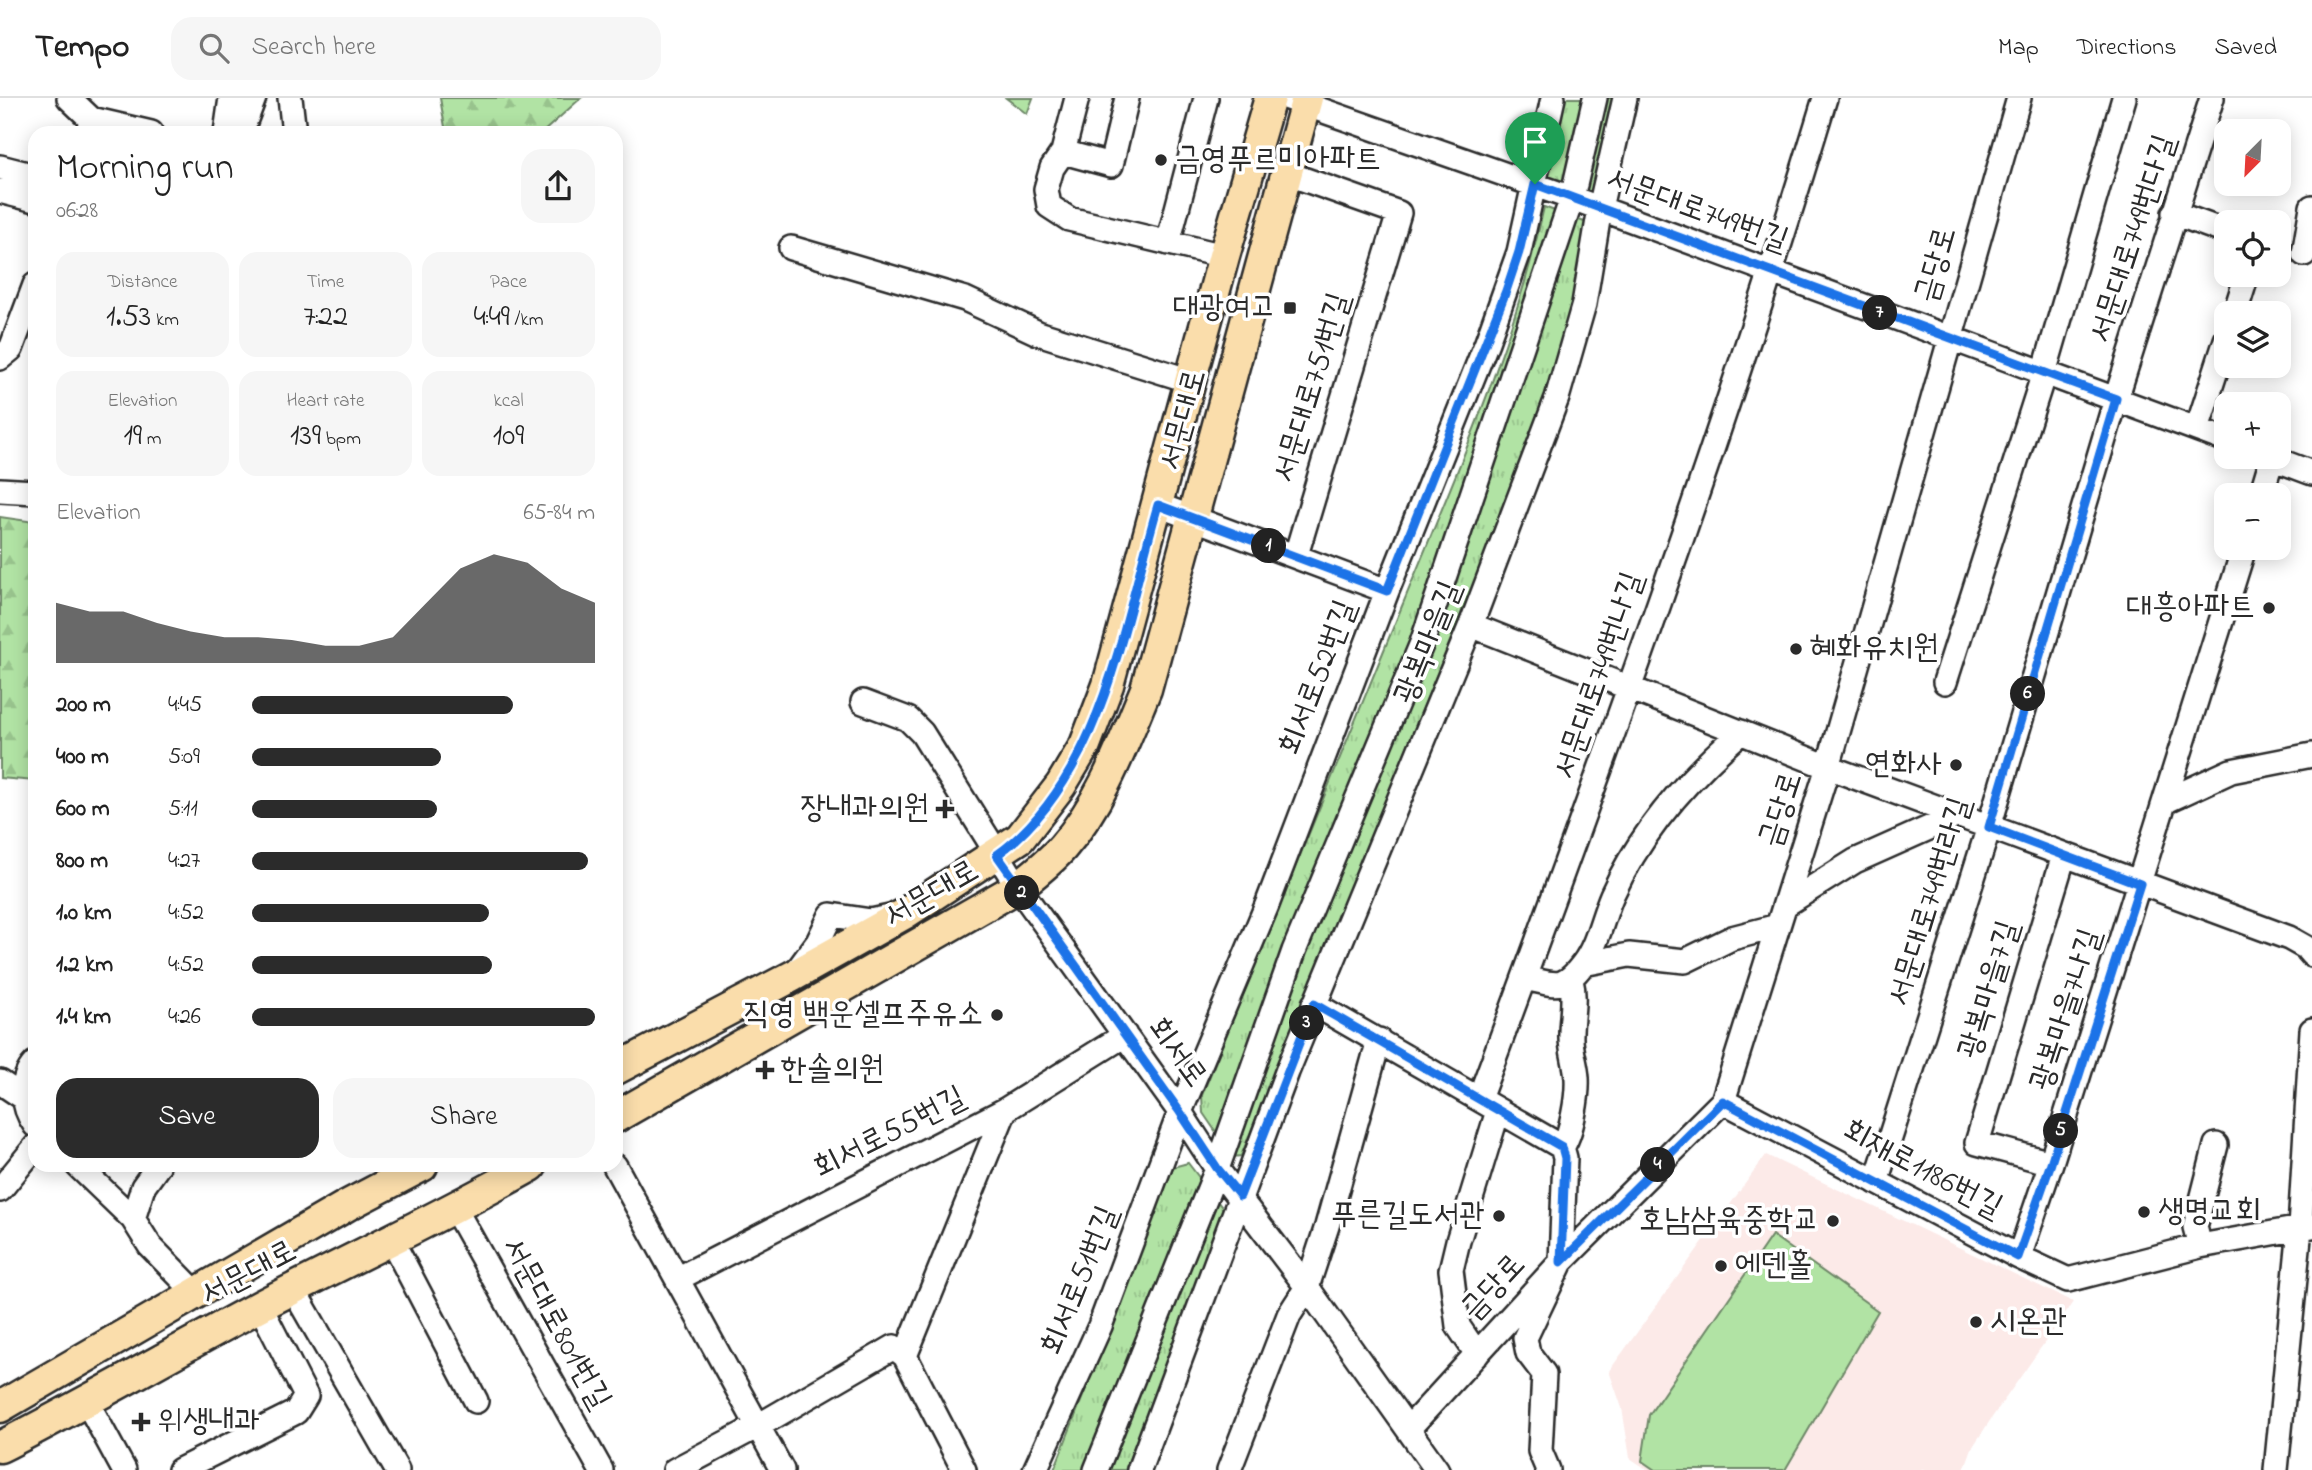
<!DOCTYPE html>
<meta charset="utf-8">
<style>
:root{--surface:#fff;--page:#f6f6f6;--text:#222;--muted:#767676;--line:#e0e0e0;--accent:#2b2b2b}
body{margin:0;font-family:"Indie Flower","Poor Story",sans-serif;background:var(--page);color:var(--text);height:100vh;display:flex;flex-direction:column;font-size:26px;white-space:nowrap}
*{box-sizing:border-box;margin:0}
p{font-size:23px;color:var(--muted)}
.icon{flex:none;width:38px;height:38px;fill:none;stroke:currentColor;stroke-width:2;stroke-linecap:round;stroke-linejoin:round}
.map{position:relative;flex:1;overflow:hidden}
.panel{position:absolute;left:28px;top:28px;width:595px;height:1046px;display:flex;flex-direction:column;background:var(--surface);border-radius:21px;box-shadow:0 4px 18px #0003}
.panel>*{flex:none}
.needle{width:46px;rotate:204deg}
.fabs{position:absolute;left:2214px;top:21px;display:grid;gap:14px}
.fabs a{display:grid;place-items:center;width:77px;height:77px;border-radius:14px;background:var(--surface);box-shadow:0 4px 18px #0003;font-size:35px}
.pin{position:absolute;display:grid;place-items:center;width:60px;height:60px;color:#fff;margin:-72px -30px;border-radius:50% 50% 50% 0;rotate:-45deg;box-shadow:0 0 7px #0007}
.pin .icon{rotate:45deg}
.km{position:absolute;width:35px;height:35px;margin:-18px;border-radius:50%;background:#222;color:#fff;font-size:19px;line-height:35px;text-align:center}
.round{display:grid;place-items:center;flex:none;width:74px;height:74px;border-radius:21px;background:var(--page)}
.head{display:flex;align-items:center;justify-content:space-between;height:119px;padding:0 28px}
h1{font-size:38px;font-weight:600;line-height:52px}
.figures{display:grid;grid-template-columns:repeat(3,1fr);gap:10px;height:119px;padding:7px 28px}
.figures div{display:grid;align-content:center;border-radius:18px;background:var(--page);text-align:center}
.figures b{font-size:30px;font-weight:600}
.figures small{font-size:19px;font-weight:400}
.figures p{font-size:19px}
.chart{height:196px;padding:14px 28px}
.chart p{display:flex;justify-content:space-between}
.chart svg{width:100%;height:126px;margin-top:7px;fill:var(--accent);opacity:.7}
.primary-button{display:flex;gap:14px;margin-top:auto;padding:14px 28px}
.primary-button a{flex:1;height:80px;border-radius:21px;background:var(--accent);color:#fff;font-size:28px;font-weight:600;line-height:80px;text-align:center}
.primary-button a+a{background:var(--page);color:var(--text)}
ul{padding:0 28px;list-style:none;font-size:23px}
li{display:grid;grid-template-columns:112px 84px 1fr;align-items:center;height:52px}
li i{height:18px;border-radius:9px;background:var(--accent)}
header{display:flex;align-items:center;gap:42px;box-sizing:border-box;height:98px;padding:0 35px;background:var(--surface);border-bottom:2px solid var(--line)}
header strong{font-size:33px}
nav{display:flex;gap:38px;margin-inline-start:auto;font-size:24px}
.search{width:490px;height:63px;background:var(--page);display:flex;align-items:center;gap:18px;box-sizing:border-box;padding:0 24px;border-radius:21px;color:var(--muted);font-size:26px}
.map>svg:first-child{display:block}
.built{fill:#fceae8}
.forest{fill:url(#forest-firs);stroke:#6e8768;stroke-width:2}
.park{fill:url(#park-tufts);stroke:#6e8768;stroke-width:2}
.pitch{fill:#b1e3a4;stroke:#6e8768;stroke-width:2}
.lines{fill:none;stroke-linecap:round;stroke-linejoin:round}
.minor-casing{stroke:#2b2b2b;stroke-width:28}
.major-casing{stroke:#2b2b2b;stroke-width:35}
.minor{stroke:#fff;stroke-width:23}
.major{stroke:#faddab;stroke-width:30}
.route-casing{stroke:#fff;stroke-width:14}
.route{stroke:#1a73e8;stroke-width:9}
.poi-dot{fill:#2b2b2b;stroke:#fff;stroke-width:2.5}
.labels{text-anchor:middle;dominant-baseline:central;stroke-width:7;stroke-linejoin:round;paint-order:stroke}
.poi-label{font-size:32px;fill:#2b2b2b;stroke:#fff;text-anchor:start}
.street-label{font-size:32px;fill:#2b2b2b;stroke:#fff}
</style>
<header>
<strong>Tempo</strong>
<div class="search"><svg class="icon" aria-label="search" viewBox="0 0 24 24"><circle cx="10" cy="10" r="6"/><path d="M15 15l6 6"/></svg>Search here</div>
<nav><a>Map</a><a>Directions</a><a>Saved</a></nav>
</header>
<div class="map">
<svg width="2312" height="1372" viewBox="0 0 2312 1372">
<defs>
<pattern id="forest-firs" width="22" height="20" patternUnits="userSpaceOnUse" patternTransform="scale(1.75)"><rect width="22" height="20" fill="#b1e3a4"/><path d="M5 1l3.5 6h-7zM16 11l3.5 6h-7z" fill="#98c38d"/></pattern>
<pattern id="park-tufts" width="24" height="20" patternUnits="userSpaceOnUse" patternTransform="scale(1.75)"><rect width="24" height="20" fill="#b1e3a4"/><path d="M3 7l-1-3M5 7V3M7 7l1-3M15 17l-1-3M17 17v-4M19 17l1-3" fill="none" stroke="#98c38d"/></pattern>
</defs>
<rect width="100%" height="100%" fill="#fff"/>
<filter id="ink" filterUnits="userSpaceOnUse"><feTurbulence type="fractalNoise" baseFrequency=".0143" numOctaves="2"/><feDisplacementMap in="SourceGraphic" scale="14" xChannelSelector="R" yChannelSelector="G"/><feConvolveMatrix kernelMatrix="1 2 1 2 8 2 1 2 1" color-interpolation-filters="sRGB"/></filter>
<g filter="url(#ink)">
<!-- built -->
<path class="built" d="M1766 1057 2073 1204 1993 1318 1972 1350 1964 1372H1648L1630 1360 1622 1310 1609 1273Z"/>
<!-- forest -->
<path class="forest" d="M440 0H581L542 35H446Z
M1006 0H1033L1027 16Z
M0 419 35 424V683L0 680Z"/>
<!-- park -->
<path class="park" d="M1562 0H1617L1595 100 1543 82Z
M1544 109 1587 125 1572 216 1548 302 1241 1058 1233 1059 1203 1015 1202 997C1269 834 1335 671 1402 508 1455 378 1514 247 1544 109Z
M1188 1065 1227 1116 1125 1372H1054L1173 1069Z"/>
<!-- pitch -->
<path class="pitch" d="M1772 1137 1878 1213 1785 1372H1655L1642 1363 1649 1317Z"/>
<g class="lines">
<defs>
<path id="minor" d="M69 0 91 21 88 35
M290 0 294 35
M1077 0 1063 54 1052 70 1046 91 1049 108 1069 121 1224 158
M1287 0 1572 100 2226 342
M91 21 151 35
M226 35 231 0
M237 35 243 29 254 0
M1063 54 1111 67 1127 0
M0 69 35 78
M1286 75 1399 115 1296 457
M0 93 35 102
M2174 115 2226 134
M1168 145 1206 0
M791 150 965 201 1038 235 1191 283
M2304 156 2312 109
M2235 215 2247 177
M0 260 11 251 35 187
M2197 331 2226 242
M2269 359 2312 375
M0 392 35 394
M2261 397 2272 360
M1158 407 1387 493
M1471 527 1828 669 2289 840 2305 849 2312 857
M1945 584 2044 275 2124 0
M863 604 908 621 922 635 1018 789 1180 1014 1217 1071 1307 1189 1437 1372
M2166 703 2231 673 2312 657
M1785 807 1855 763 1958 717
M1583 866C1598 846 1602 820 1612 797 1641 733 1689 679 1741 634
M796 874 818 844 831 817 871 823 890 819
M1524 880C1555 886 1562 894 1583 866L1629 857 1685 863 1732 840 1778 828
M1314 906 1562 1049 1565 1060 1561 1164 1525 1240 1528 1255 1544 1276 1540 1353 1548 1372
M35 965C19 982 22 1009 35 1027
M0 984 24 1000
M1479 1001C1602 670 1723 338 1825 0
M1723 1003 2019 1159 2068 1182 2200 1148 2312 1128
M1562 1049C1572 1036 1578 997 1577 980 1576 965 1570 951 1571 936 1571 917 1576 901 1571 882
M2051 1065 1977 1045 2064 757
M78 1068 133 1121 150 1148 196 1195
M615 1068 782 1372
M1876 1084 1989 729 2116 301 2212 0
M0 1092 35 1049
M455 1111 601 1372
M133 1121 143 1089 158 1068
M391 1141 476 1303
M2200 1148 2195 1129 2216 1047
M2019 1159 2051 1065 2244 450
M679 1180 1005 1012 1125 937
M293 1191 397 1372
M1477 1256 1458 1228 1451 1172 1458 1143 1498 1013
M87 1304 124 1372
M1408 1331 1561 1164 1723 1003 1828 669 2019 0
M180 1372 296 1314 306 1298 260 1208
M675 1372 758 1328 894 1249 905 1258
M964 1372 905 1258 1005 1012
M1035 1372 1100 1228 1180 1014 1267 807 1387 493 1487 244 1519 154 1553 0
M1096 1372 1217 1071 1294 853 1422 545 1572 100 1595 0
M1139 1372 1287 974 1471 527 1557 300 1584 206 1600 110 1625 0
M1229 1372 1289 1217 1307 1189 1327 1128 1379 942
M2276 1372 2300 1130 2312 932"/>
<path id="major" d="M616 971 793 878 904 816 1020 740 1061 687 1085 647 1108 587 1224 158 1270 0
M616 1019 1018 789C1033 777 1050 764 1063 749 1102 704 1123 646 1146 591L1307 0
M0 1309 346 1108 422 1068
M0 1349C88 1304 174 1254 262 1207 352 1160 443 1118 531 1068"/>
</defs>
<!-- minor casing -->
<use href="#minor" class="minor-casing"/>
<!-- major casing -->
<use href="#major" class="major-casing"/>
<!-- minor -->
<use href="#minor" class="minor"/>
<!-- major -->
<use href="#major" class="major"/>
</g>
</g>
<g class="lines" filter="url(#ink)">
<defs>
<path id="route" d="M1535 86 2116 301 1989 729 2140 786 2051 1065 2018 1159 1723 1003 1561 1164 1565 1060 1562 1049 1314 906 1240 1098 1217 1070 1180 1014 997 757C1103 680 1123 525 1158 407L1387 493 1506 193 1519 154Z"/>
</defs>
<!-- route casing -->
<use href="#route" class="route-casing"/>
<!-- route -->
<use href="#route" class="route"/>
</g>
<!-- markers -->
<g class="poi-dot">
<circle cx="1161" cy="62" r="7"/>
<rect x="1283" y="203" width="14" height="14" rx="3.5"/>
<circle cx="2269" cy="510" r="7"/>
<circle cx="1796" cy="551" r="7"/>
<circle cx="1956" cy="667" r="7"/>
<path d="M941.5 700.5h7v7h7v7h-7v7h-7v-7h-7v-7h7z"/>
<circle cx="997" cy="917" r="7"/>
<path d="M761.5 961.5h7v7h7v7h-7v7h-7v-7h-7v-7h7z"/>
<circle cx="2144" cy="1114" r="7"/>
<circle cx="1499" cy="1118" r="7"/>
<circle cx="1833" cy="1123" r="7"/>
<circle cx="1721" cy="1168" r="7"/>
<circle cx="1976" cy="1224" r="7"/>
<path d="M137.5 1313.5h7v7h7v7h-7v7h-7v-7h-7v-7h7z"/>
</g>
<g class="labels">
<!-- poi labels -->
<g class="poi-label">
<text x="1175" y="62">금영푸르미아파트</text>
<text x="1276" y="210" text-anchor="end">대광여고</text>
<text x="2255" y="510" text-anchor="end">대흥아파트</text>
<text x="1810" y="551">혜화유치원</text>
<text x="1942" y="667" text-anchor="end">연화사</text>
<text x="929" y="711" text-anchor="end">장내과의원</text>
<text x="983" y="917" text-anchor="end">직영 백운셀프주유소</text>
<text x="781" y="972">한솔의원</text>
<text x="2158" y="1114">생명교회</text>
<text x="1485" y="1118" text-anchor="end">푸른길도서관</text>
<text x="1819" y="1123" text-anchor="end">호남삼육중학교</text>
<text x="1735" y="1168">에덴홀</text>
<text x="1990" y="1224">시온관</text>
<text x="157" y="1324">위생내과</text>
</g>
<!-- street labels -->
<g class="street-label">
<text transform="translate(1697 113) rotate(20)">서문대로749번길</text>
<text transform="translate(2134 141) rotate(-72)">서문대로749번다길</text>
<text transform="translate(1937 167) rotate(-74)">금당로</text>
<text transform="translate(1313 290) rotate(-73)">서문대로751번길</text>
<text transform="translate(1184 322) rotate(-75)">서문대로</text>
<text transform="translate(1429 545) rotate(-68)">광복마을길</text>
<text transform="translate(1600 578) rotate(-71)">서문대로749번나길</text>
<text transform="translate(1319 580) rotate(-69)">회서로52번길</text>
<text transform="translate(1782 712) rotate(-72)">금당로</text>
<text transform="translate(932 797) rotate(-30)">서문대로</text>
<text transform="translate(1931 804) rotate(-73)">서문대로749번라길</text>
<text transform="translate(1990 892) rotate(-73)">광복마을7길</text>
<text transform="translate(2067 912) rotate(-72)">광복마을7나길</text>
<text transform="translate(1176 955) rotate(54)">회서로</text>
<text transform="translate(890 1036) rotate(-27)">회서로55번길</text>
<text transform="translate(1922 1072) rotate(28)">회재로1186번길</text>
<text transform="translate(249 1176) rotate(-28)">서문대로</text>
<text transform="translate(1081 1183) rotate(-68)">회서로51번길</text>
<text transform="translate(1494 1190) rotate(-47)">금당로</text>
<text transform="translate(555 1226) rotate(61)">서문대로801번길</text>
</g>
</g>
</svg>
<div class="fabs">
<a><svg class="needle" viewBox="-14 -14 28 28"><path d="M0-13l5 13h-10z" fill="#e53935"/><path d="M0 13l5-13h-10z" fill="#767676"/></svg></a>
<a><svg class="icon" aria-label="locate" viewBox="0 0 24 24"><circle cx="12" cy="12" r="6"/><path d="M12 2v4M12 18v4M2 12h4M18 12h4"/></svg></a>
<a><svg class="icon" aria-label="layers" viewBox="0 0 24 24"><path d="M12 4l9 5-9 5-9-5zM3 14l9 5 9-5"/></svg></a>
<a>+</a>
<a>−</a>
</div>
<div class="pin" style="left:1535px;top:86px;background:#1e9e55"><svg class="icon" aria-label="arrive" viewBox="0 0 24 24"><path d="M6 21V4h12l-3 4 3 4H6"/></svg></div>
<b class="km" style="left:1269px;top:448px">1</b>
<b class="km" style="left:1022px;top:795px">2</b>
<b class="km" style="left:1307px;top:925px">3</b>
<b class="km" style="left:1658px;top:1067px">4</b>
<b class="km" style="left:2061px;top:1033px">5</b>
<b class="km" style="left:2028px;top:596px">6</b>
<b class="km" style="left:1880px;top:215px">7</b>
<section class="panel">
<div class="head"><div><h1>Morning run</h1><p>06:28</p></div><a class="round"><svg class="icon" aria-label="share" viewBox="0 0 24 24"><path d="M12 15V3M7 8l5-5 5 5M5 13v7h14v-7"/></svg></a></div>
<div class="figures">
<div><p>Distance</p><b>1.53<small> km</small></b></div>
<div><p>Time</p><b>7:22</b></div>
<div><p>Pace</p><b>4:49<small> /km</small></b></div>
</div>
<div class="figures">
<div><p>Elevation</p><b>19<small> m</small></b></div>
<div><p>Heart rate</p><b>139<small> bpm</small></b></div>
<div><p>kcal</p><b>109</b></div>
</div>
<div class="chart"><p><span>Elevation</span>65–84 m</p>
<svg viewBox="0 0 160 44" preserveAspectRatio="none"><path d="M0 44V23L10 26L20 26L30 30L40 33L50 35L60 35L70 36L80 38L90 38L100 35L110 23L120 11L130 6L140 9L150 18L160 23V44z"/></svg>
</div>
<ul>
<li><b>200 m</b>4:45<i style="width:76%"></i></li>
<li><b>400 m</b>5:09<i style="width:55%"></i></li>
<li><b>600 m</b>5:11<i style="width:54%"></i></li>
<li><b>800 m</b>4:27<i style="width:98%"></i></li>
<li><b>1.0 km</b>4:52<i style="width:69%"></i></li>
<li><b>1.2 km</b>4:52<i style="width:70%"></i></li>
<li><b>1.4 km</b>4:26<i style="width:100%"></i></li>
</ul>
<div class="primary-button"><a>Save</a><a>Share</a></div>
</section>
</div>
